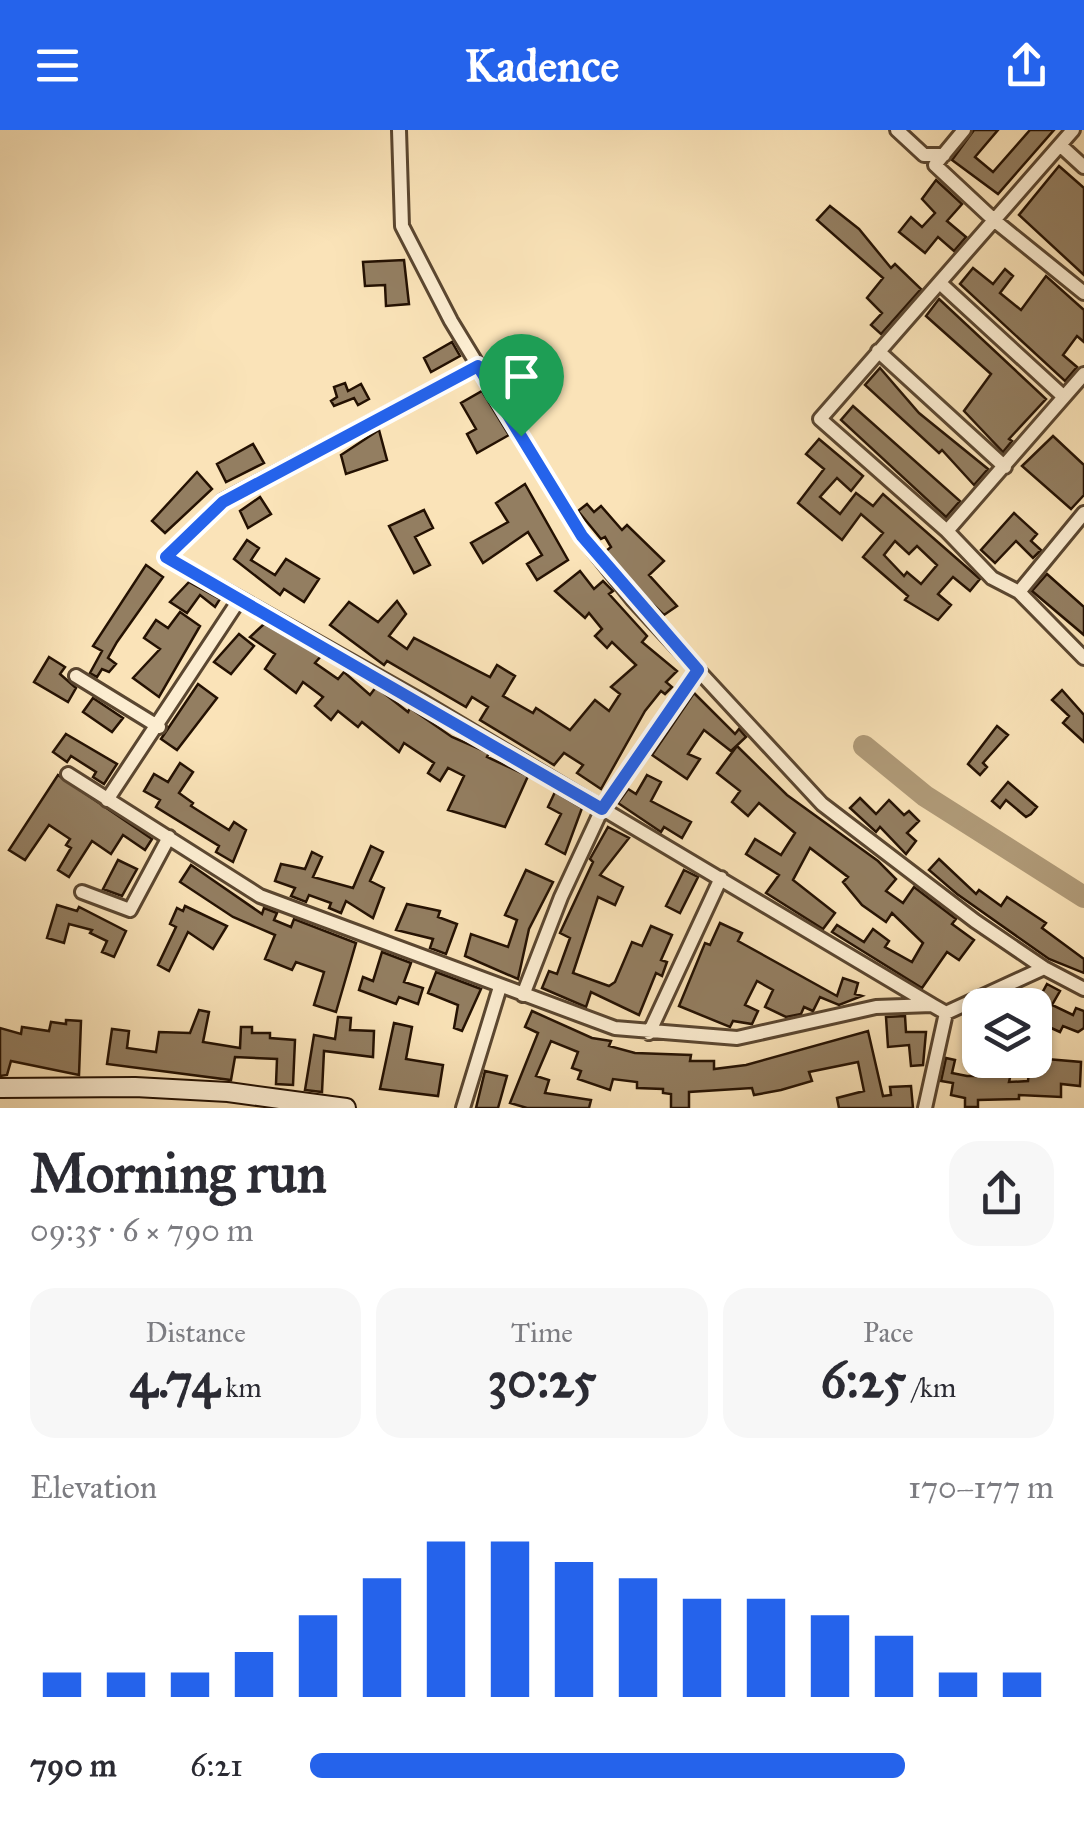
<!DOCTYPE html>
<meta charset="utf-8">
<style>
:root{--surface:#fff;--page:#f7f7f7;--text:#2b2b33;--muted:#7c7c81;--accent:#2563eb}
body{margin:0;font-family:"IM FELL Great Primer",serif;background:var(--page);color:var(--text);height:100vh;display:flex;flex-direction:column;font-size:38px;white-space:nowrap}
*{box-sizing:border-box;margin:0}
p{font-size:32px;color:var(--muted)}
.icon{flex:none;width:55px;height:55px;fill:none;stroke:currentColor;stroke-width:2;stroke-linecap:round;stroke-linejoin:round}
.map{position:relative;height:978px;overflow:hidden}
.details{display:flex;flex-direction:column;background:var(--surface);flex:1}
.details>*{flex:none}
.fabs{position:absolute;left:962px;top:858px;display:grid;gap:20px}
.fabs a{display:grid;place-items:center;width:90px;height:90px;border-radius:20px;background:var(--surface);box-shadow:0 2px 8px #0004;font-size:50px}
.pin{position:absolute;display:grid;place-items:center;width:85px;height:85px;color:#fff;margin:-102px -42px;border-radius:50% 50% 50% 0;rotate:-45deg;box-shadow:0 0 10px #0007}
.pin .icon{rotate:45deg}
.round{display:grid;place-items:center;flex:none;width:105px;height:105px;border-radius:30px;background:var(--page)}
.overview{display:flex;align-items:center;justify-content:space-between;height:170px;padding:0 30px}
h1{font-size:55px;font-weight:700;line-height:75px}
.stats{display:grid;grid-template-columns:repeat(3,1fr);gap:15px;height:170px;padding:10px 30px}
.stats div{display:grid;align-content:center;border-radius:25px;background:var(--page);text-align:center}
.stats b{font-size:50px;font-weight:700}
.stats small{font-size:28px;font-weight:400}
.stats p{font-size:28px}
.chart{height:280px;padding:20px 30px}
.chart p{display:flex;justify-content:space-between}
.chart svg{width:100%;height:180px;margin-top:10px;stroke:var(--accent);stroke-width:6}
ul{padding:0 30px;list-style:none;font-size:32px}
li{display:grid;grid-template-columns:160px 120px 1fr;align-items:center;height:75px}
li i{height:25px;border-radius:12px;background:var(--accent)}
header{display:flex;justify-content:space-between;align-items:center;height:130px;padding:0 30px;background:var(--accent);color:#fff;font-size:45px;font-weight:700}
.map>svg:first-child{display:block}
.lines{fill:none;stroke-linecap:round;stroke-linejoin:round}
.river{stroke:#b19c7a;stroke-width:22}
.building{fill:#937e61;stroke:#241102;stroke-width:2.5;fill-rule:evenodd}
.street-casing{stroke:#5a4630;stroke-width:18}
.secondary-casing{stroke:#241102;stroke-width:22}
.street{stroke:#fcedd1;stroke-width:12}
.secondary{stroke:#fcedd1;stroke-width:18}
.route-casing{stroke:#fff;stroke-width:20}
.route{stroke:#2563eb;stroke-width:12}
</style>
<header><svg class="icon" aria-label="menu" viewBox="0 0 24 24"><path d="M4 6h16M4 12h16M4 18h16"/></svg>Kadence<svg class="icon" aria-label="share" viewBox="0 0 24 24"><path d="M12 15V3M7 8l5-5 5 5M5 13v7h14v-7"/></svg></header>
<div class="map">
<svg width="1084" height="978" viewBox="0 0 1084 978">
<rect width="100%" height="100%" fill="#fae3b8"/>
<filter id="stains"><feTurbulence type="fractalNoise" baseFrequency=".002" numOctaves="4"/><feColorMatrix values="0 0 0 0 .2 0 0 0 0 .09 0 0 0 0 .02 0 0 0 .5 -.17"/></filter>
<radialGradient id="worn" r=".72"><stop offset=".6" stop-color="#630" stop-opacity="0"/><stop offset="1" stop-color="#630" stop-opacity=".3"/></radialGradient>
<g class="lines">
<!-- river -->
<path class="river" d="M864 616 925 666 1084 767"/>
</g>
<!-- building -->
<path class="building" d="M974 0H998L975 27 993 42 1030 0H1054L998 64 952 30Z
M1059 36 1084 58V145L1019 85Z
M936 50 962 74 947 91 966 107 954 121 938 107 925 123 899 102 911 87 922 97 935 83 922 69Z
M830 76 859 99 891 138 895 134 921 159 881 204 871 195 882 183 867 168 883 148 817 90Z
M404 130 409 174 386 176 385 155 365 156 363 132Z
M973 138 993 154 1005 139 1013 146 1000 163 1021 180 1046 146 1084 180V212L1077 206 1063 225 1077 237 1065 251 960 154Z
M939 169 1046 269 1009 309 1012 311 1003 322 964 281 991 244 926 186Z
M452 212 460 226 431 242 424 228Z
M880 238 919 283 988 339 974 355 942 320 939 323 865 255Z
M345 253 348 261 361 254 369 269 358 275 354 268 334 276 331 271 337 267 334 257Z
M482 261 509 305 477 323 467 304 476 299 461 273Z
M853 276 960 371 946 387 841 290Z
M379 300 387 330 346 344 341 325Z
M1053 306 1084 335V365L1071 379 1022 336Z
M819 309 863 346 851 361 837 348 820 367 840 384 856 363 873 376 883 364 980 449 970 461 953 447 938 464 951 475 938 490 905 470 908 466 863 427 883 403 861 384 842 410 798 373 824 339 806 324ZM895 411 909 424 917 416 937 435 921 454 907 442 904 446 884 425Z
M253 314 264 333 226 352 217 334Z
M197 342 212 359 165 403 152 391Z
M525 354 568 430 537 450 527 434 542 425 528 402 483 433 471 413 508 392 496 373Z
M260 367 271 384 248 398 240 381Z
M587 374 594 382 601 376 622 400 627 395 664 431 649 445 677 476 664 485 641 463 606 421 611 417 605 407 601 409 578 381Z
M424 380 433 398 415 407 430 435 414 443 389 396Z
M1014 383 1037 404 1031 411 1041 420 1033 428 1016 411 995 433 981 420Z
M247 410 259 418 251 430 275 445 286 429 319 449 304 472 284 459 280 465 234 429Z
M146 435 163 447 117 512 108 528 116 534 109 542 102 539 97 547 90 543 102 521 93 516Z
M580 441 594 459 603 451 613 461 609 464 647 506 642 512 677 541 666 552 672 557 665 564 661 561 645 581 601 659 577 643 583 635 564 623 554 635 480 590 488 577 472 567 466 577 387 531 384 535 330 495 349 472 378 492 397 471 406 484 389 506 407 519 414 508 490 547 497 535 515 546 503 566 533 583 536 578 570 600 595 570 609 581 620 564 611 557 636 535 612 512 607 518 595 506 602 499 589 483 585 488 555 461Z
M1047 444 1084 477V505L1032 461Z
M189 452 220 469 215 477 200 465 187 483 170 472Z
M180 482 200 496 159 567 133 548 160 519 144 508 156 490 168 498Z
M264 494 321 526 315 533 338 549 344 542 370 565 376 557 408 582 410 578 452 607 489 623 487 627 528 646 505 697 448 680 464 646 448 638 440 651 428 643 434 633 404 613 399 622 362 592 358 597 338 581 331 590 315 576 323 567 303 552 296 563 265 539 275 524 250 507Z
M239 504 254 516 231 544 214 532Z
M49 527 65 537 60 544 76 558 68 572 34 552Z
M198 554 217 568 177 620 161 609Z
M1062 560 1084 585V612L1063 593 1069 586 1052 570Z
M694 563 735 604 739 599 746 607 731 621 704 600 688 624 700 629 687 649 652 625Z
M93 568 123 588 112 602 83 582Z
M997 596 1008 605 983 633 987 637 980 645 968 634Z
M66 604 117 634 104 654 93 647 96 642 71 626 67 632 53 622Z
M737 616 787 665 878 731 896 749 886 761 903 773 914 757 956 789 952 794 974 810 959 830 947 822 922 858 832 802 837 795 864 812 873 799 889 811 885 817 912 832 923 813 892 783 886 792 862 775 843 752 848 747 810 718 793 750 835 783 823 799 766 763 779 745 746 724 755 709 781 725 795 703 759 673 748 686 732 672 740 661 717 643Z
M180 633 193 642 179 663 193 673 191 676 229 700 234 692 246 700 233 732 216 722 219 716 156 677 160 670 144 661 154 644 168 652Z
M58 645 152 709 145 720 123 705 111 724 92 711 69 747 58 740 71 718 66 715 70 709 49 695 25 730 9 720Z
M647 645 661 652 651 671 691 692 682 708 664 697 661 702 618 673 628 659 636 664Z
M1008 652 1037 677 1031 684 1026 687 1006 670 1000 678 992 671Z
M555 662 582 678 565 724 546 714 561 684 548 677Z
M860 668 876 684 889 670 904 685 909 681 919 691 907 703 916 711 906 724 880 697 876 702 850 678Z
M608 697 629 708 600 745 623 757 615 775 598 767 573 843 609 856 615 852 632 812 642 816 651 796 672 805 661 830 667 832 662 846 656 843 639 885 591 862 586 877 542 858 549 841 557 844 570 808 560 803 593 732 590 729Z
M371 716 383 722 370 751 384 758 373 788 346 771 341 783 329 778 331 773 309 765 306 772 291 766 295 758 275 751 281 734 305 739 312 722 322 727 313 747 353 758Z
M939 729 976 764 979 760 1001 776 1007 767 1046 793 1042 798 1084 829V843L1049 829 957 764 929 740Z
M118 730 137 739 122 766 103 759Z
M191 735 262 784 264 778 277 783 274 790 291 797 294 789 356 813 336 882 314 875 324 842 296 832 292 840 265 829 275 805 233 787 180 752Z
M526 740 553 752 529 799 518 849 465 826 471 804 508 817 517 790 505 785Z
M684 740 698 747 680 783 666 776Z
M407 774 440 781 438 787 457 794 446 824 430 818 433 809 396 800Z
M57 775 77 781 79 777 126 801 114 827 102 822 107 811 90 803 92 800 69 794 64 813 47 808Z
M185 776 227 796 213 819 188 802 169 841 158 835 176 797 170 794 177 778 183 781Z
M720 793 742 803 738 811 837 866 843 848 858 853 855 864 862 866 839 875 820 867 813 881 804 877 801 884 786 887 765 877 773 860 757 851 745 875 758 881 752 894 733 891 730 897 679 876 705 813 710 815Z
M382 822 411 833 404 852 423 858 418 874 399 867 396 874 359 860 363 847 373 851Z
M436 842 481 859 462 901 454 898 458 875 428 863Z
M1047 854 1060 861 1052 875 1073 885 1076 878 1084 881V898L1078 902 1063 896 1060 902 1049 897 1042 911 1035 907V876Z
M199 880 209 882 203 912 240 918 241 897H252V903H270V908L295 910 293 955 276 954 277 929 235 927 231 950 107 934 112 899 129 901 127 918 156 922 159 902 190 903Z
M532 881 592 908 611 911 609 916 635 923 691 925 690 931H714V939L746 935 868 901 883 966 891 965 890 957 911 956 913 978H839L837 968 864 961 858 932 809 942 812 951 781 960 754 965 752 958 689 962V978H671V964L663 963V959L637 958V952L613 949 610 960 578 949 581 941 572 938 578 922 551 911 536 946 549 950 545 963 591 970 589 978H527L510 973 538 903 525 897Z
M905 886 906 902H926L923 935 911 936 909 915 888 917 886 887Z
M338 887 351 888 350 900 374 901 373 927 324 921 322 962 305 960 314 905 335 909Z
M66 890 81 891 79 945 11 931 7 945 0 946V898L21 904 22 897 49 901 51 892 66 894Z
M394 893 412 897 406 929 443 935 438 966 380 959Z
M946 928 955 930 952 943 967 946H998L1002 930H1014L1009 952 1028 951 1030 930 1035 928 1081 932 1080 956 1061 954V967L1019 965V969L978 970V977H965V968L951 965 953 953 941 951Z
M485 941 507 946 498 978H476Z"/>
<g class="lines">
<defs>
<path id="street" d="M399 0 402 96 451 191 581 405 633 470 822 674 975 791 1044 838 1084 859
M897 0 924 25H944
M964 0 935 35 995 91 1084 163
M1073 0 820 289 947 401 992 448 1019 462 1084 528
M1060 15 1084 37
M941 154 1064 267
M878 221 1005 337
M478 236 223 371 166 427 420 570 932 875
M947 401 1084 244
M1019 462 1084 383
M76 546 159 597
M68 644 260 766 615 898 737 908 876 877 932 875 946 883 1044 838
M107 670 239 470
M82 762 130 780 169 707
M523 865 561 767 602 679 697 541
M649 903 721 748
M463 978 500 857
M925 978 946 883"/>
<path id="secondary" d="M0 958 135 957 228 962 346 978"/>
</defs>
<!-- street casing -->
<use href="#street" class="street-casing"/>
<!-- secondary casing -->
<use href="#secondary" class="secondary-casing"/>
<!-- street -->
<use href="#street" class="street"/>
<!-- secondary -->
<use href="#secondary" class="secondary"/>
</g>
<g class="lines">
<defs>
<path id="route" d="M478 236 582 406 698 540 602 679 166 427 223 372Z"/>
</defs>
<!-- route casing -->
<use href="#route" class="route-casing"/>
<!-- route -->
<use href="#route" class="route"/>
</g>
<rect width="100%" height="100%" filter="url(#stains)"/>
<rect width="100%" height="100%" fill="url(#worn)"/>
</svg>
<div class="fabs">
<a><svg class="icon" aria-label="layers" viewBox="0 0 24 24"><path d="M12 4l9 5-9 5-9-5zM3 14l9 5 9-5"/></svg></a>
</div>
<div class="pin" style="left:521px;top:306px;background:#1e9e55"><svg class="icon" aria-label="arrive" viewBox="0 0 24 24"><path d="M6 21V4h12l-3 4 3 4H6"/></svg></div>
</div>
<section class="details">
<div class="overview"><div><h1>Morning run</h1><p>09:35 · 6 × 790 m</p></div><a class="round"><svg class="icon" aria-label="share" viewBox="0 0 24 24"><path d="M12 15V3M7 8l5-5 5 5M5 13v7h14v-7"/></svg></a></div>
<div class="stats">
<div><p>Distance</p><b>4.74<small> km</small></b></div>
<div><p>Time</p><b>30:25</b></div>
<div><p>Pace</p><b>6:25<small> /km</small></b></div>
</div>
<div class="chart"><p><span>Elevation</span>170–177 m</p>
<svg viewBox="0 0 160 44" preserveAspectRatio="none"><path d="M5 44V38M15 44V38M25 44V38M35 44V33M45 44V24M55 44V15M65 44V6M75 44V6M85 44V11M95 44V15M105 44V20M115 44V20M125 44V24M135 44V29M145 44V38M155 44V38"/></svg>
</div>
<ul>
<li><b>790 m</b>6:21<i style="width:80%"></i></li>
</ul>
</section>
